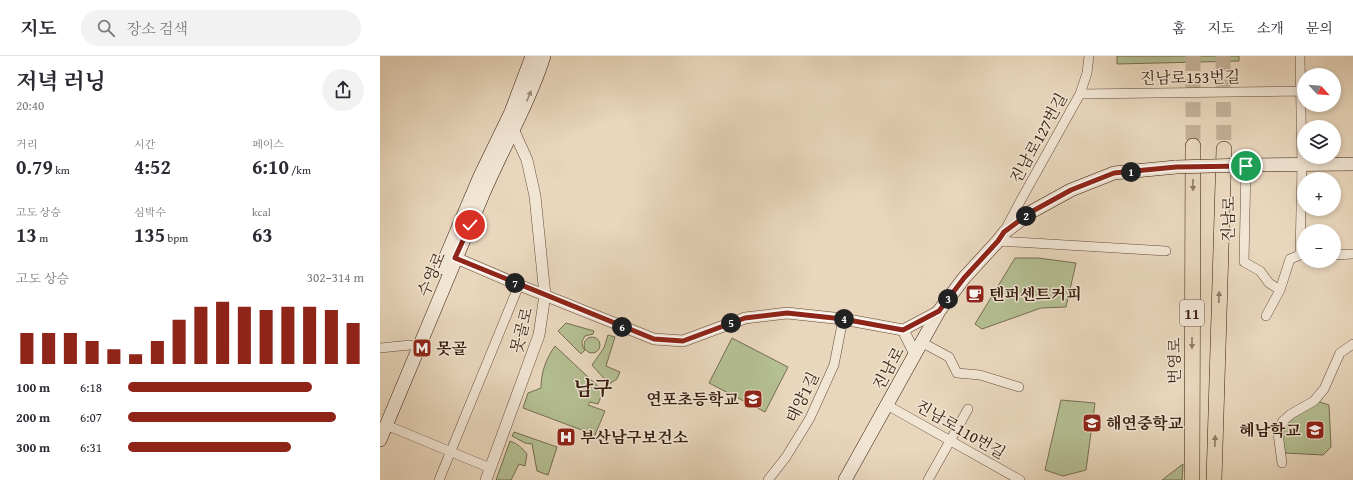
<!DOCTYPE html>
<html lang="ko">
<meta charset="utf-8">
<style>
:root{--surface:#fff;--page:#f2f2f3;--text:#2b2b33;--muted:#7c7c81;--line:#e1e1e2;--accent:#8f2418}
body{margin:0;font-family:"Gentium Book Plus","Noto Serif KR",serif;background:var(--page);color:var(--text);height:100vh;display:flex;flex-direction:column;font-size:15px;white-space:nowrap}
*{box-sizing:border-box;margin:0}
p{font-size:13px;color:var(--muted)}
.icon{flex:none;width:22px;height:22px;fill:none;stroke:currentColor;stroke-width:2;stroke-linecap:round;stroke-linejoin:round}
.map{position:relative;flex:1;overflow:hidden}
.panel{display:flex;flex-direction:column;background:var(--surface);width:380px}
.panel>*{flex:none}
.needle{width:26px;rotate:116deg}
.controls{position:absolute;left:917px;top:12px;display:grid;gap:8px}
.controls a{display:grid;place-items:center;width:44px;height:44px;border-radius:50%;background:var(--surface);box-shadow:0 2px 6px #0003;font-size:20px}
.pin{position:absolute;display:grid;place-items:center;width:34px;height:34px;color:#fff;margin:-17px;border:2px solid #fff;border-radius:50%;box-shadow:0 1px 4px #0007}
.km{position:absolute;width:20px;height:20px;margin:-10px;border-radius:50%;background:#222;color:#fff;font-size:11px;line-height:20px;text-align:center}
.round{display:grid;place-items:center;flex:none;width:42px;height:42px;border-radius:21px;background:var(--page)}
.headline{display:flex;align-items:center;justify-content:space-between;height:68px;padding:0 16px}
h1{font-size:22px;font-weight:700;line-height:30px}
.metrics{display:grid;grid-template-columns:repeat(3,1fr);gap:6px;height:68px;padding:4px 16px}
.metrics div{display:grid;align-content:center}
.metrics b{font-size:20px;font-weight:700}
.metrics small{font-size:11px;font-weight:400}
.metrics p{font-size:11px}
.chart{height:112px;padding:8px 16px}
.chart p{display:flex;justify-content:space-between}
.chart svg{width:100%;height:72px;margin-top:4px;stroke:var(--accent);stroke-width:6}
ul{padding:0 16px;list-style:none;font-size:13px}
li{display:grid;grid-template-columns:64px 48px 1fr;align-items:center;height:30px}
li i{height:10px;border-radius:5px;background:var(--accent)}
header{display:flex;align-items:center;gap:24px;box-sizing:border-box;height:56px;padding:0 20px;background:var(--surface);border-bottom:1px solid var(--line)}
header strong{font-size:19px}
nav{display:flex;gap:22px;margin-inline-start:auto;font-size:14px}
.search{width:280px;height:36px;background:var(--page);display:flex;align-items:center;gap:10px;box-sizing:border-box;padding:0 14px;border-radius:22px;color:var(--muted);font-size:15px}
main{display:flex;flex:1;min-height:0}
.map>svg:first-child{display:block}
.green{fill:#b4bf93;stroke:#766e50}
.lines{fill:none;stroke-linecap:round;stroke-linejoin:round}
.trunk-tunnel{stroke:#c5b29a;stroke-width:15;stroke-dasharray:15 8;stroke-linecap:butt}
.minor-casing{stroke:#644c3a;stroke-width:10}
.tertiary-casing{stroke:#644c3a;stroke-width:12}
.secondary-casing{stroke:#371d0e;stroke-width:14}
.trunk-casing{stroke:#371d0e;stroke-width:16}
.minor{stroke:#f1e5d4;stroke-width:9}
.tertiary{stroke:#f1e5d4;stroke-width:11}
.secondary{stroke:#f1e5d4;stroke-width:13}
.trunk{stroke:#e9d7bd;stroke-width:15}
.secondary-bridge-casing{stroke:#371d0e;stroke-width:14;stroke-linecap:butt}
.secondary-bridge{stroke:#f1e5d4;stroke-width:13}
.oneway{fill:#9d8b7b}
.oneway2{fill:#907a66}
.route-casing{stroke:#fff;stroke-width:8}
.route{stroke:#8f2418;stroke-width:5}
.labels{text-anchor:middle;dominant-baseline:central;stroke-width:3;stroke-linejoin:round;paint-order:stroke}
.shield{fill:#f1e5d4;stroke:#6f5949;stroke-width:1}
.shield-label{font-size:15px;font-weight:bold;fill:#371d0e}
.street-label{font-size:16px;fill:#371d0e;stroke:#f1e5d4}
.poi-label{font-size:16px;font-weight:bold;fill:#371d0e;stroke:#f1e5d4;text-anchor:start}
.district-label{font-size:20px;font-weight:bold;fill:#371d0e;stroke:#f1e5d4}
</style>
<header>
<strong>지도</strong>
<div class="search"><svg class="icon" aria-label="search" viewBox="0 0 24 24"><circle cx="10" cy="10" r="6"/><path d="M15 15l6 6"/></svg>장소 검색</div>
<nav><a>홈</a><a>지도</a><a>소개</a><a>문의</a></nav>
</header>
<main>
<section class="panel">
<div class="headline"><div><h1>저녁 러닝</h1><p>20:40</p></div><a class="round"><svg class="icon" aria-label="share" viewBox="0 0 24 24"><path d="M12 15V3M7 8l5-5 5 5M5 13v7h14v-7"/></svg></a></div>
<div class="metrics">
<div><p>거리</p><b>0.79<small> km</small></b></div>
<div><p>시간</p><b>4:52</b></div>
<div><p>페이스</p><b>6:10<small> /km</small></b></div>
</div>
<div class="metrics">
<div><p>고도 상승</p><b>13<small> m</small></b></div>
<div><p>심박수</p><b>135<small> bpm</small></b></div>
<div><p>kcal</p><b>63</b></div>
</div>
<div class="chart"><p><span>고도 상승</span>302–314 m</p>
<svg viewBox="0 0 160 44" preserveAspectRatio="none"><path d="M5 44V25M15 44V25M25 44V25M35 44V30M45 44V35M55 44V38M65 44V30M75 44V17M85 44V9M95 44V6M105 44V9M115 44V11M125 44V9M135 44V9M145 44V11M155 44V19"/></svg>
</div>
<ul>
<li><b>100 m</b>6:18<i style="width:78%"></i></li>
<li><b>200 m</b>6:07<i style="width:88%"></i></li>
<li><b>300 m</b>6:31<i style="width:69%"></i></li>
</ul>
</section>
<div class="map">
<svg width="973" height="424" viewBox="0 0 973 424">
<rect width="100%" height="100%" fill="#e9d7bd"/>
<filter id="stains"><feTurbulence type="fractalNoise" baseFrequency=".005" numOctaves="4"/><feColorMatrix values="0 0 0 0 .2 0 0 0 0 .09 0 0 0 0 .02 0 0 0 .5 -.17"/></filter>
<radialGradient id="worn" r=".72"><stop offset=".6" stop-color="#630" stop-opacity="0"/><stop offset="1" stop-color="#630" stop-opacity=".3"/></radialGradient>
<!-- green -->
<path class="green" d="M737 0H859V5L737 8Z
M635 202H658L696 207 686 251 661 252 602 273 595 268Z
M186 267 214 275 213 278 205 280C201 286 201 289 205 294L201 298 178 275Z
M228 279 235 281 226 310 240 316 237 323 229 328 212 309 224 292Z
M204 289a8 8 0 1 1 16 0a8 8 0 1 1-16 0Z
M352 282 408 311 385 356 329 327Z
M175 290 223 335 218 348 210 346 208 349 225 355 215 379 143 352 148 337 161 332C161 316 166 303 175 290Z
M681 344 715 347 706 414 683 420 665 414Z
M937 345 949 349 951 391 943 399 905 397C904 392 902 386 902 381 903 362 923 354 937 345Z
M134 376 177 391 168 419 157 415 152 388 145 387 132 380Z
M130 385C138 388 142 392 147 398L145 410 139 408 131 424H116Z
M803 408 802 424H782Z"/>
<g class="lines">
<!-- trunk-tunnel -->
<path class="trunk-tunnel" d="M813 0V90
M843 0 844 93"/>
<defs>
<path id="minor" d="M700 38 921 35
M866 109 864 206 880 215 889 227 900 234
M625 174 642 142 700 38 707 17 709 0
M618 185 786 195
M954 199 973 198
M886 260 900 234 910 203 920 199 922 109 920 0
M541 286 569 301 577 317 600 319 639 331
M0 292 30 289
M507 349 640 424
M6 369 110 412
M902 407 898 377 903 365 911 358 934 345 944 333 960 297 973 288
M59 424 139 229
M388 424 406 401 430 362 454 309 463 263
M548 424 588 353"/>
<path id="tertiary" d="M69 199 139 229 274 283 303 285 365 262 407 257 463 263 523 274 559 255
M523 274 535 298
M106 424 159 279 165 239 155 140 147 104 133 73V67"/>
<path id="secondary" d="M866 109 973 108
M61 212 100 120 131 56 152 0
M0 384 104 136C124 90 149 47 164 0
M465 424 559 255 584 222 618 185 625 176 651 156 691 134 734 117 796 111"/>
<path id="trunk" d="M812 424 813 90
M834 424 844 93"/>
</defs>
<!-- minor casing -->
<use href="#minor" class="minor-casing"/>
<!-- tertiary casing -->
<use href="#tertiary" class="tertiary-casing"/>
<!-- secondary casing -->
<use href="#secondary" class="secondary-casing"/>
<!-- trunk casing -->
<use href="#trunk" class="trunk-casing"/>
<!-- minor -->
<use href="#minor" class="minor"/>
<!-- tertiary -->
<use href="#tertiary" class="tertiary"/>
<!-- secondary -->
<use href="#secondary" class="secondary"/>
<!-- trunk -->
<use href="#trunk" class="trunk"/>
<defs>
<path id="secondary-bridge" d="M796 111 866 109"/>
</defs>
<!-- secondary-bridge casing -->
<use href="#secondary-bridge" class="secondary-bridge-casing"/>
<!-- secondary-bridge -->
<use href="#secondary-bridge" class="secondary-bridge"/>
</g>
<!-- one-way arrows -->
<defs><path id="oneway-solid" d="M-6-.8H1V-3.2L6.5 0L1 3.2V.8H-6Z"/></defs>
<use class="oneway" href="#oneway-solid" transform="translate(149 40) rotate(-68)"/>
<g class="oneway2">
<use href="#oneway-solid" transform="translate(813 129) rotate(90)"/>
<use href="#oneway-solid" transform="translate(839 241) rotate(-88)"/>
<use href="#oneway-solid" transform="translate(812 287) rotate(90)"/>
<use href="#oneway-solid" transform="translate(835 385) rotate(-88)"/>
</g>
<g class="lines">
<defs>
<path id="route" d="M90 169 75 202 274 283 303 285 365 262 407 257 463 263 523 274 559 255 584 222 618 185 624 176 651 156 691 134 734 117 796 111 866 110"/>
</defs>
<!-- route casing -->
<use href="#route" class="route-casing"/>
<!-- route -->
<use href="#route" class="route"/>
</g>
<!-- icons -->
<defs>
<symbol id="cafe-square" viewBox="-11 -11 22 22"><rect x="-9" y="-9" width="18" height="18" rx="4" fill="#8f2418" stroke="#f1e5d4"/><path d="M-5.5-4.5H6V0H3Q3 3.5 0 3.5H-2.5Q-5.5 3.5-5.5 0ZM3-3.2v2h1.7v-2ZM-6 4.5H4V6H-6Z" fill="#fff"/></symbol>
<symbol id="metro-square" viewBox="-11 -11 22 22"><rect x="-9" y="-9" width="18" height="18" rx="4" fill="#8f2418" stroke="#f1e5d4"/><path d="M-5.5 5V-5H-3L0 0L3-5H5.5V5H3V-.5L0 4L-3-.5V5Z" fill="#fff"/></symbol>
<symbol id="school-square" viewBox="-11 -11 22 22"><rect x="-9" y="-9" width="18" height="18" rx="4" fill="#8f2418" stroke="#f1e5d4"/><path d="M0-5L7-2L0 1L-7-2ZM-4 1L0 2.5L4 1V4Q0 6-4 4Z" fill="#fff"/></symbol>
<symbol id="hospital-square" viewBox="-11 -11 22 22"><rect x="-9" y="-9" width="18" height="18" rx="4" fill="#8f2418" stroke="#f1e5d4"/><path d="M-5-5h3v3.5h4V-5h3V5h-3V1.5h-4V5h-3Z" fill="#fff"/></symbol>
</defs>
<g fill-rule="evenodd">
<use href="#cafe-square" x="584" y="227" width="22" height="22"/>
<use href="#metro-square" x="31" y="281" width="22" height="22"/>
<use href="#school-square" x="362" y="332" width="22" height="22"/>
<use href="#school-square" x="701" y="356" width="22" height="22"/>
<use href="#school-square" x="924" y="363" width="22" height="22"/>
<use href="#hospital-square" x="175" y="370" width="22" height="22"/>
</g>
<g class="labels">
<!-- shield labels -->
<rect class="shield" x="800" y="244" width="24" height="26" rx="3"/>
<g class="shield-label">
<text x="812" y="257">11</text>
</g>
<!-- street labels -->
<g class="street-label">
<text transform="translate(810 21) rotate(-1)">진남로153번길</text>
<text transform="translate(658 82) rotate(-61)">진남로127번길</text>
<text transform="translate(848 163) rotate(-89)">진남로</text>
<text transform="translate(51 218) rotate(-67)">수영로</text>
<text transform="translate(141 274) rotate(-76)">못골로</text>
<text transform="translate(794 305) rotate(-90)">번영로</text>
<text transform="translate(508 312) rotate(-61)">진남로</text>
<text transform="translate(422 341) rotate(-64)">태양1길</text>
<text transform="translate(581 373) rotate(30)">진남로110번길</text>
</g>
<!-- poi labels -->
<g class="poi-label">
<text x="609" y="238">텐퍼센트커피</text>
<text x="56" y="292">못골</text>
<text x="359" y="343" text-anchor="end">연포초등학교</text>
<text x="726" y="367">해연중학교</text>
<text x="921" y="374" text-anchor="end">혜남학교</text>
<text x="200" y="381">부산남구보건소</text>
</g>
<!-- district labels -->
<g class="district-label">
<text x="213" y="331">남구</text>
</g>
</g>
<rect width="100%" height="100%" filter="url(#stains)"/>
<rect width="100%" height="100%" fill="url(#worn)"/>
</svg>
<div class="controls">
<a><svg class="needle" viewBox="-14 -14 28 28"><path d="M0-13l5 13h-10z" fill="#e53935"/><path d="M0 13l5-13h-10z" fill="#7c7c81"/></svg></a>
<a><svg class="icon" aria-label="layers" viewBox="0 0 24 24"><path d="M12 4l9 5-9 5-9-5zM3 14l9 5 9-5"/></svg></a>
<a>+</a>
<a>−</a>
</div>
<div class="pin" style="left:866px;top:110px;background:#1e9e55"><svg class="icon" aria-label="arrive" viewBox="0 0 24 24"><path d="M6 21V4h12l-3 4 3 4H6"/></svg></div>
<div class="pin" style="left:90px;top:169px;background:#d93025"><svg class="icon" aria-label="check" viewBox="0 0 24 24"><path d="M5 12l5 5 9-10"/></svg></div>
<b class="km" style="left:751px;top:116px">1</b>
<b class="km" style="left:646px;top:160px">2</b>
<b class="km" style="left:568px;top:243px">3</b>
<b class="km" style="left:464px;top:263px">4</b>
<b class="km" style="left:351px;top:267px">5</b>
<b class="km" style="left:242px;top:271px">6</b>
<b class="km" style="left:135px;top:227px">7</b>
</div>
</main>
